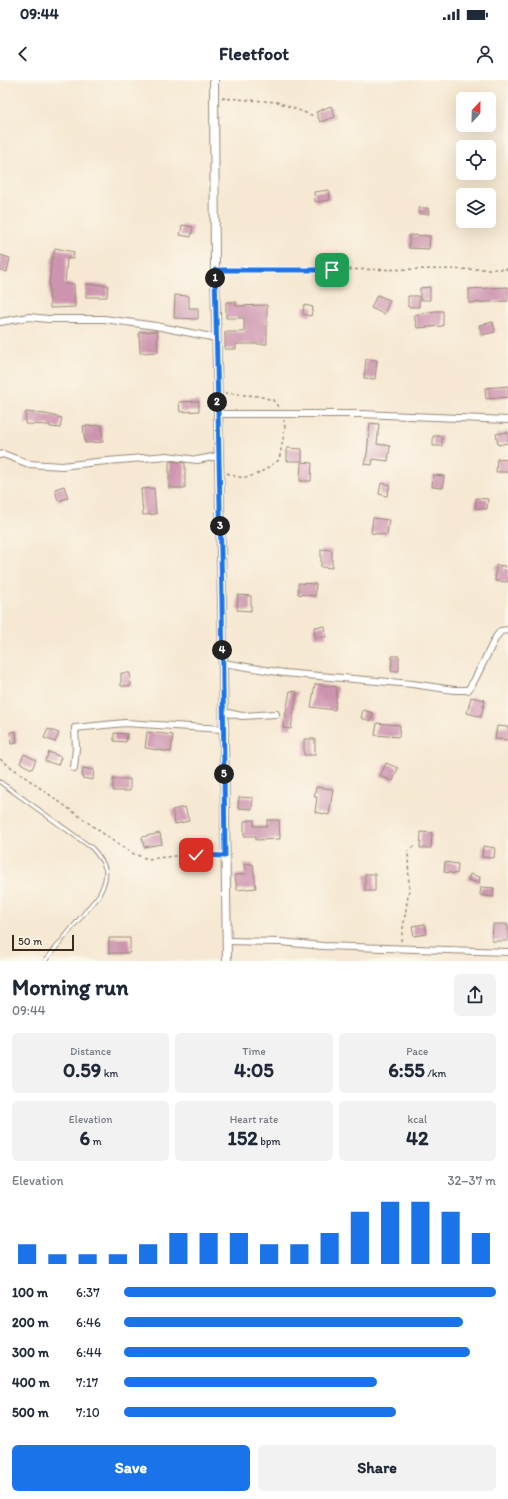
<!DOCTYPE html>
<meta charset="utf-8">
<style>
:root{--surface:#fff;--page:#f2f2f3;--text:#1f2937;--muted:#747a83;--accent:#1a73e8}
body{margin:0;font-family:Itim,sans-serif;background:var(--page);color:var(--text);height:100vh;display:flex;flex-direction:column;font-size:15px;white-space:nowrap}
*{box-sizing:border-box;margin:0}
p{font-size:13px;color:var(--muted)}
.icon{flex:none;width:22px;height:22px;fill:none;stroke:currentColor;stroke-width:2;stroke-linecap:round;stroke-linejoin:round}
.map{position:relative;height:881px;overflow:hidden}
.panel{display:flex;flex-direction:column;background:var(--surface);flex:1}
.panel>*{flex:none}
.needle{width:26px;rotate:22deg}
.controls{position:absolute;left:456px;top:12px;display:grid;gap:8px}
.controls a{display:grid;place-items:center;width:40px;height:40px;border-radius:6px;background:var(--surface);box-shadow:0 4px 16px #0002;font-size:20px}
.scale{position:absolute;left:12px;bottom:10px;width:62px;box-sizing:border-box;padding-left:4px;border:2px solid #3b2a1e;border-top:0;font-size:11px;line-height:14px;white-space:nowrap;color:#3b2a1e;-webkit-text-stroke:3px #fbf7ec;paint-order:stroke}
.pin{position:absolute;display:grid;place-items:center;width:34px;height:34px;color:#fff;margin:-17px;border-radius:8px;box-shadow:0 2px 6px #0006}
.km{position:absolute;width:20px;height:20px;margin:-10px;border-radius:50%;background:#222;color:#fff;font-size:11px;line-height:20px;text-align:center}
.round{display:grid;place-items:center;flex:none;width:42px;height:42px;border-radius:6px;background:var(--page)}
.head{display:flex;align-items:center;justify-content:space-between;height:68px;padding:0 12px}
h1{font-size:22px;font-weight:800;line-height:30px}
.figures{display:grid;grid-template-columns:repeat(3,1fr);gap:6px;height:68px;padding:4px 12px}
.figures div{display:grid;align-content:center;border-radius:6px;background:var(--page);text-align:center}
.figures b{font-size:20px;font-weight:800}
.figures small{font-size:11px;font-weight:400}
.figures p{font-size:11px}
.chart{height:112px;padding:8px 12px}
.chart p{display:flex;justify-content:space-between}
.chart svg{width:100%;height:72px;margin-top:4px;stroke:var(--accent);stroke-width:6}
.primary-button{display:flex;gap:8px;margin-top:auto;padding:8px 12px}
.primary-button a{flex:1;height:46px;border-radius:6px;background:var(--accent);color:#fff;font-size:16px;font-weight:800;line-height:46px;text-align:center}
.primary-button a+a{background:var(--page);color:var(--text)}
ul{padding:0 12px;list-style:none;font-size:13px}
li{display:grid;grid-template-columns:64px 48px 1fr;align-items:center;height:30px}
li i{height:10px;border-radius:5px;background:var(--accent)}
.status{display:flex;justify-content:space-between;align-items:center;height:28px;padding:0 20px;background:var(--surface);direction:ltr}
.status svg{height:11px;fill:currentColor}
header{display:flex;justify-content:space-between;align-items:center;height:52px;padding:0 12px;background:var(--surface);font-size:18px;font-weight:800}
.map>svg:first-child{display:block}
.building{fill:#cd94af}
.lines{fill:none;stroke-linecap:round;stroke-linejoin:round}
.service-casing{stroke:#988978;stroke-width:5}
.minor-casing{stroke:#988978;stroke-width:8}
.tertiary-casing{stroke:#988978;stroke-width:10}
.path{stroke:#988978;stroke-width:1.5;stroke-dasharray:3 3;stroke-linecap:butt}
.service{stroke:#fff;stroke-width:3}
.minor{stroke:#fff;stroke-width:6}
.tertiary{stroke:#fff;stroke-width:8}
.route-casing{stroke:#fff;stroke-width:8}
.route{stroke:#1a73e8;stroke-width:5}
</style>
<div class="status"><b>09:44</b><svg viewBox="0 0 49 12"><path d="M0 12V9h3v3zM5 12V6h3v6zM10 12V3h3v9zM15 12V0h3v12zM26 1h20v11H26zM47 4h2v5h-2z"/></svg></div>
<header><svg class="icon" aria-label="back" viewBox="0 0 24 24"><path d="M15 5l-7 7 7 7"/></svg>Fleetfoot<svg class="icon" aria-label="person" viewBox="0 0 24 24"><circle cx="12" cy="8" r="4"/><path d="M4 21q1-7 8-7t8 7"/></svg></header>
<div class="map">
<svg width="508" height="881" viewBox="0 0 508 881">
<rect width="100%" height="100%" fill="#fbf7ec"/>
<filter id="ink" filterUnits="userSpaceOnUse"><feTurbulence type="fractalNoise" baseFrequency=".025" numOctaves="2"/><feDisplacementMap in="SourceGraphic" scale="8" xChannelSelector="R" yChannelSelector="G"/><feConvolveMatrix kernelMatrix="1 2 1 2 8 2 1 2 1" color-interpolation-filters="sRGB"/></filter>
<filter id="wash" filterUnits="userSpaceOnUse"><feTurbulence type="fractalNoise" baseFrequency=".012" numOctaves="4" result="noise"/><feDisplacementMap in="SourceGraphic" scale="16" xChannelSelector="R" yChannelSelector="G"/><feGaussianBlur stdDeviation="0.9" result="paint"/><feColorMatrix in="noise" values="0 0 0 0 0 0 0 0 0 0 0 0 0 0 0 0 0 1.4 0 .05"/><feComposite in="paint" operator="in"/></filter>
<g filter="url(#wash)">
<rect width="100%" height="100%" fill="#f6e8d2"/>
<g id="blocks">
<!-- building -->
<path class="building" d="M331 26 335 37 320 42 316 32Z
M329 110 330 120 315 122 314 112Z
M419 128H428L429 134H419Z
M182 145 193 147 191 157 180 155Z
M409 155 430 156 429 169 409 168Z
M55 168 74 172 73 179 67 178 65 204H74L75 227 50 228 49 204 52 177H53Z
M0 175 10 178 7 192 0 190Z
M86 204 108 205 107 217H86Z
M430 207V220H420V208Z
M508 207V221L469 223V209Z
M175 215 189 216V228H198V239L174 238Z
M377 215 390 220 384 234 371 228Z
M408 216H419V227H408Z
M226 222H236V226L267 225V264H236V269H225V252H244V238H226Z
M304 225 313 227 311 236 303 234Z
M435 231H443V246L417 248 414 235Z
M493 242 495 252 482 255 479 245Z
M157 251 158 272 140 273 139 252Z
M366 279 377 280 375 299 364 298Z
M508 306V317L486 319 485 308Z
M199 321V331L180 332 179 322Z
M26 332 46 334 62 338 60 348 50 347V345L25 344Z
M370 343 379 344 377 364 390 366 388 381 373 379 372 385 364 384 367 374Z
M102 345 103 362 85 363 83 346Z
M508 352V363L498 365 496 354Z
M433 356H442V366H433Z
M287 368 302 369V381H287Z
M497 379 508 380V392H496Z
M169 381 185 383V408H169Z
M301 382 312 383 311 401H300Z
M433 395 444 396 443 408 432 407Z
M381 403 390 405 387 416 379 414Z
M64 406 68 418 58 421 55 409Z
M154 408 156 434 143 435 141 409Z
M476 418 488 419 487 429 475 428Z
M373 438 389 440 387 455 371 453Z
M321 469 332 470V488L321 487Z
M496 485 505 486 504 491H508V502L495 501Z
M298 503 316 504 315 516 298 514Z
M238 515 251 516V531L237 530Z
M325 546 326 557H315L314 547Z
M392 576H399V591H391Z
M121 593H130L131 606H121Z
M315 604 337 607 335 630 311 627Z
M290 611 297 612 291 649 283 648Z
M471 617 485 620 481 637 467 633Z
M363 630 373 633 371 641 361 638Z
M377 643 400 645 399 657 375 655Z
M497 646 508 647V660L495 659Z
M48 649 59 653 55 662 44 658Z
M16 651 17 663 11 664 10 652Z
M147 652 173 655 171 672 145 668Z
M114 653 127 654 126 662 114 661Z
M304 659H315V675H304Z
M49 672 61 677 58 685 45 681Z
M24 674 36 680 32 689 20 683Z
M386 683 398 688 393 701 380 696Z
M83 688 94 690 93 700 82 698Z
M113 699H130V711H113Z
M316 707 333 709 329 735 315 732 317 717H314Z
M239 717 253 718 252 729 238 728Z
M185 727 189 741 175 744 172 730Z
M254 740V746H267V740H279L280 759 256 760V756H244V741Z
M421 752 432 753 431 768H420Z
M160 753 162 764 144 767 142 757Z
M483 766 495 768 494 778 482 777Z
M445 782 458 784 457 794 444 792Z
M244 784H253L256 808 237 810 235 795 245 794Z
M365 794H375V811H365Z
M470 794 480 797 479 803 468 800Z
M481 807 494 808 493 817 480 815Z
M425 844 427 854 414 856 412 846Z
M493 844H507V846H508V861H492Z
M109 858H130V873H109Z"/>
</g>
</g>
<g filter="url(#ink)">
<use href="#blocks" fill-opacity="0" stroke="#988978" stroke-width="1"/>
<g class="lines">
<defs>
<path id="service" d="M0 702 92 768C108 786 110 794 99 815L45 881"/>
<path id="minor" d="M0 242 29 237 48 239H104L156 246 216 258
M217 334H361L508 340
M0 375 3 374 29 384 62 386 96 382 167 376 197 380 218 376
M223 583 284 593 412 604 454 610H468L474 601 496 557 501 551 508 550
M223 632 242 636 276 634
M74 688 76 668 75 648 125 643 223 649
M227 861 281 862 323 866 508 872"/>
<path id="tertiary" d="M214 0 215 190 222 520 227 881"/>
</defs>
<!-- service casing -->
<use href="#service" class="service-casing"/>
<!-- minor casing -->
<use href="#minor" class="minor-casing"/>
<!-- tertiary casing -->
<use href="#tertiary" class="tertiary-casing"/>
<!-- path -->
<path class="path" d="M222 18 277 22 314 36
M223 190 508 189
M225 313 258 316 273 320 279 328
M227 393C249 404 262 391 279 380L285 349 284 340
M0 679 119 765 134 774 148 779 175 776 217 775
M401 861 409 810 408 771 416 765"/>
<!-- service -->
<use href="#service" class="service"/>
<!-- minor -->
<use href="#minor" class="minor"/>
<!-- tertiary -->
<use href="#tertiary" class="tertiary"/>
</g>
</g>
<g class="lines" filter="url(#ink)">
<defs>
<path id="route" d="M196 775 225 776 222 520 215 190H332"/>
</defs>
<!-- route casing -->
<use href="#route" class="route-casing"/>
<!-- route -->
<use href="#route" class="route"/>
</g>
</svg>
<div class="controls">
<a><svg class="needle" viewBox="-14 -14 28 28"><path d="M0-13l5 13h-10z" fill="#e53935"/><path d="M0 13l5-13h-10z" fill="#747a83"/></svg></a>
<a><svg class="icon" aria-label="locate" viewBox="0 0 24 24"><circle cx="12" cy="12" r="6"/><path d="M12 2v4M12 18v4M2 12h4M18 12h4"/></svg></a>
<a><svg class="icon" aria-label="layers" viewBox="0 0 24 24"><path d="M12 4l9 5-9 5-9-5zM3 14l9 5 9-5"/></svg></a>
</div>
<div class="scale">50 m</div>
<div class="pin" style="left:332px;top:190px;background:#1e9e55"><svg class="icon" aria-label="arrive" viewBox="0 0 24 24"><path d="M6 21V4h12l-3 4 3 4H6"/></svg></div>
<div class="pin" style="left:196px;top:775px;background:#d93025"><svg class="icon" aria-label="check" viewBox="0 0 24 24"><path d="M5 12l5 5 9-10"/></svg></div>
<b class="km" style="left:215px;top:198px">1</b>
<b class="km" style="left:217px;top:322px">2</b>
<b class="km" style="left:220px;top:446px">3</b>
<b class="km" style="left:222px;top:570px">4</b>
<b class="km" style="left:224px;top:694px">5</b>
</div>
<section class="panel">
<div class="head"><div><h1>Morning run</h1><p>09:44</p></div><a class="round"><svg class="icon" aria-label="share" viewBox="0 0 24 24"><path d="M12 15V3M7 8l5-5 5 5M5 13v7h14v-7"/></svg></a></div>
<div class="figures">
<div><p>Distance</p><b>0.59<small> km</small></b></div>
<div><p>Time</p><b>4:05</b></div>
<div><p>Pace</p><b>6:55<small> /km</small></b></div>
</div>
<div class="figures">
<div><p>Elevation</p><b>6<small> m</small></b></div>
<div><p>Heart rate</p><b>152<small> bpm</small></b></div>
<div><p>kcal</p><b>42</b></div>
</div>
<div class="chart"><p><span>Elevation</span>32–37 m</p>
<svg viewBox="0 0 160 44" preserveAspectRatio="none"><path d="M5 44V32M15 44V38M25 44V38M35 44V38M45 44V32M55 44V25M65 44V25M75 44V25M85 44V32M95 44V32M105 44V25M115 44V12M125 44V6M135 44V6M145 44V12M155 44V25"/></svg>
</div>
<ul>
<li><b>100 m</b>6:37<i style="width:100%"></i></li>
<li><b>200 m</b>6:46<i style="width:91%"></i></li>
<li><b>300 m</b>6:44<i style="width:93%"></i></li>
<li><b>400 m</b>7:17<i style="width:68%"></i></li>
<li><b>500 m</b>7:10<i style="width:73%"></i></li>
</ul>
<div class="primary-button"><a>Save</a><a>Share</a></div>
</section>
